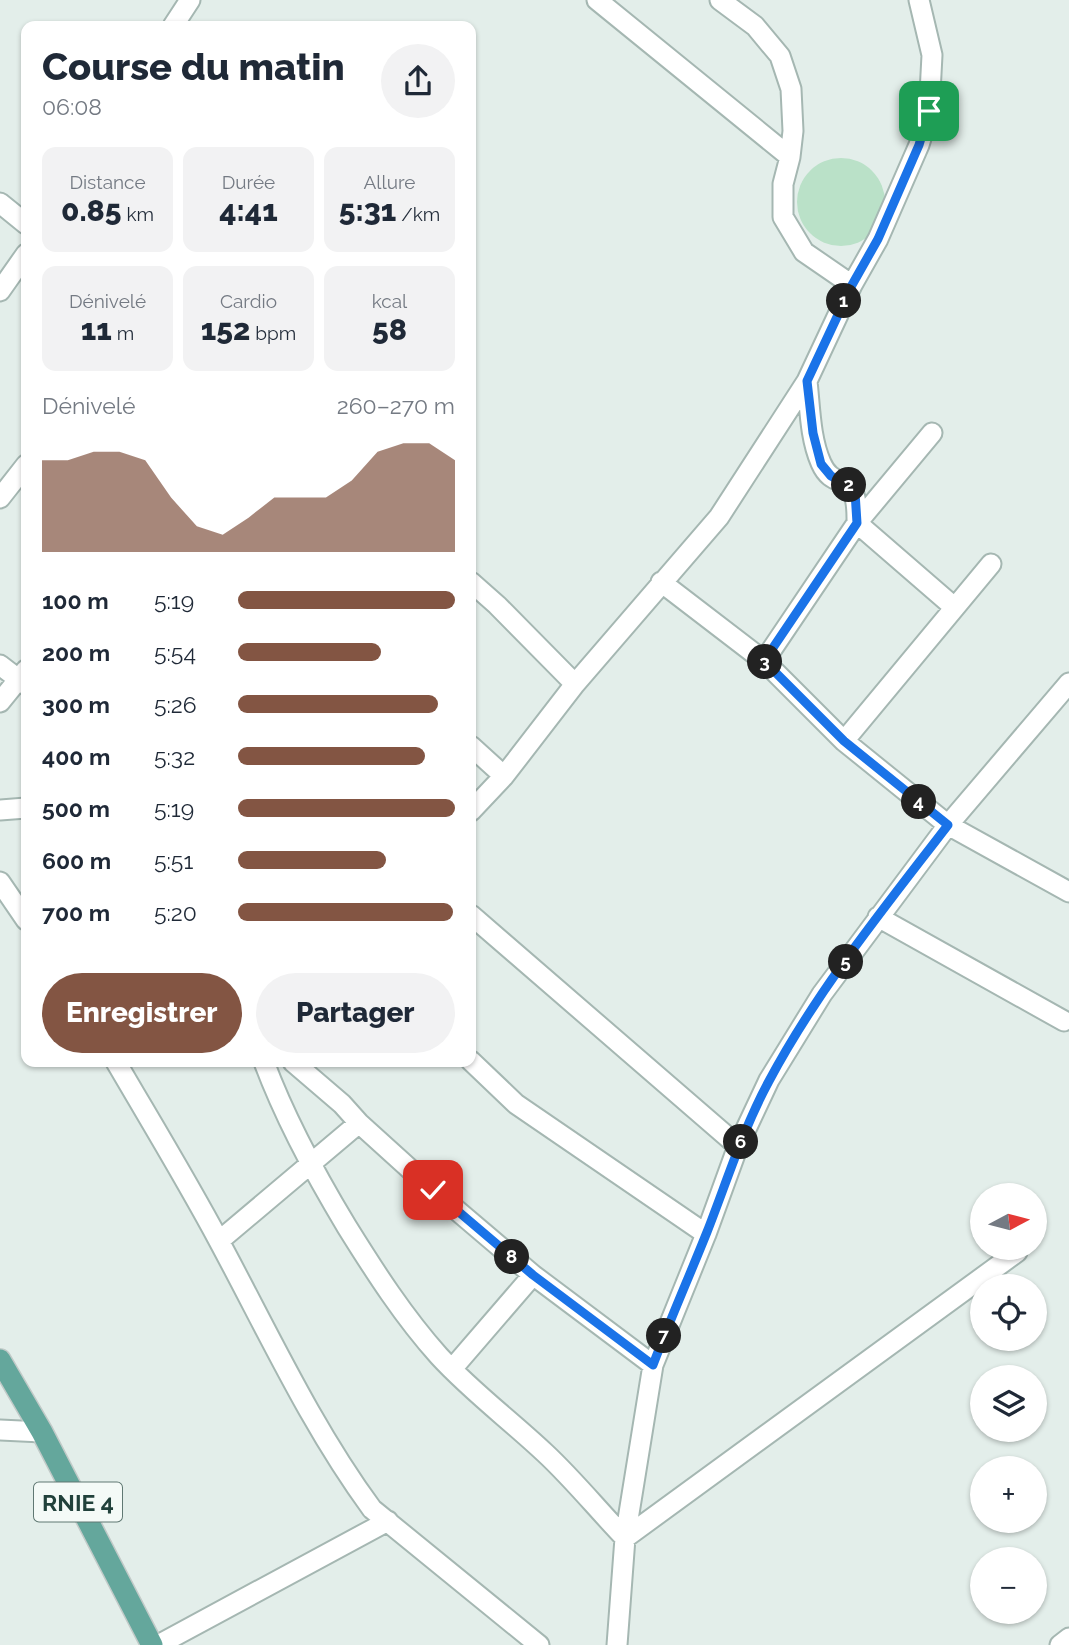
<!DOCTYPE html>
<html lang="fr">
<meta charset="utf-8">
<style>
:root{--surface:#fff;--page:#f2f2f3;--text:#1f2937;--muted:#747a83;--accent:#835543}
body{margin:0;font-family:Raleway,sans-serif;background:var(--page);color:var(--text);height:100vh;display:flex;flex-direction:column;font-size:26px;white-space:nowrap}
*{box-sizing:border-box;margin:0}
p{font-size:23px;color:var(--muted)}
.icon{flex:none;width:38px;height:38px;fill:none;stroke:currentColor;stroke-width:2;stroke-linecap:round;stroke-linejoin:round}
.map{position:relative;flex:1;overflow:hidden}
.sheet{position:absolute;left:21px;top:21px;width:455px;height:1046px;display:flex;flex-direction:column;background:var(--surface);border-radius:14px;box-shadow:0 2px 5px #0004}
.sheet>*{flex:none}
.needle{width:46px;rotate:83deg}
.tools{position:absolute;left:970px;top:1183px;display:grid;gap:14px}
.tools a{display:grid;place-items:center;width:77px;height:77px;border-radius:50%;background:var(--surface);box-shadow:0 2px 5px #0004;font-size:35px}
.pin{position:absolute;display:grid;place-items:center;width:60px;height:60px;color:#fff;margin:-30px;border-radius:14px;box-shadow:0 4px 10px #0006}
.km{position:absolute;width:35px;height:35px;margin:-18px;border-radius:50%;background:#222;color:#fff;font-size:19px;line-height:35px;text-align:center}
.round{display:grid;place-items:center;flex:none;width:74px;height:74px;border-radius:37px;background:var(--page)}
.headline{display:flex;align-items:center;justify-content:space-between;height:119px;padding:0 21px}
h1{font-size:38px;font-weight:800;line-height:52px}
.metrics{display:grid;grid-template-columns:repeat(3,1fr);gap:10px;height:119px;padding:7px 21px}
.metrics div{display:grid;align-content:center;border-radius:14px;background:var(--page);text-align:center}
.metrics b{font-size:30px;font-weight:800}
.metrics small{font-size:19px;font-weight:400}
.metrics p{font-size:19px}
.chart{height:196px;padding:14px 21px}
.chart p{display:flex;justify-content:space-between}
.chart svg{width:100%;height:126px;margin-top:7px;fill:var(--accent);opacity:.7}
.button{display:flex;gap:14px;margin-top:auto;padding:14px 21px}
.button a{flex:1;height:80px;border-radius:42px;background:var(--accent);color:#fff;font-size:28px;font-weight:800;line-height:80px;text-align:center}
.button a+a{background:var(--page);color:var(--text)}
ul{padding:0 21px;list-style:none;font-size:23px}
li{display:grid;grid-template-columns:112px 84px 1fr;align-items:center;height:52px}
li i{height:18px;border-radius:9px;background:var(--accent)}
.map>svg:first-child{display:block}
.green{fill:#bae1c8}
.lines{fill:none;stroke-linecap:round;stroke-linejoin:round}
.minor-casing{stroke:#a5b7b2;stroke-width:23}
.major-casing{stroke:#c1cac8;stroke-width:24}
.minor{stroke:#fff;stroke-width:19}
.major{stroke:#64a79c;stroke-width:21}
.route-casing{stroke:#fff;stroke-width:14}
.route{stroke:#1a73e8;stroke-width:9}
.labels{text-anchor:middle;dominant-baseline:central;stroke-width:7;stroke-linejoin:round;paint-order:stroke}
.shield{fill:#f4faf7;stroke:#607873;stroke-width:2}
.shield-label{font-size:23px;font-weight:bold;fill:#21413b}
</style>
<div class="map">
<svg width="1069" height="1645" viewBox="0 0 1069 1645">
<rect width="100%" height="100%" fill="#e3eeea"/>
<!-- green -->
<path class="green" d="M797 202a44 44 0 1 1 88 0a44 44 0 1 1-88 0Z"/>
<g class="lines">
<defs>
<path id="minor" d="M597 0 790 157
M720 0 755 26 780 56 791 89 793 131 790 157 783 184V217L804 252 852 285
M173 26 190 0
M0 203 26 224
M0 291 26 254
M807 381C810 408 810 438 821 463 835 495 858 465 857 523L954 607
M0 498 26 465
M471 582 497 605 575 684
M661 582 764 661 844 741 948 825 1069 892
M764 661 857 523 932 433
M0 665 26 685
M0 702 26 670
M844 741 991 564
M471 746 504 776
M0 810 26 808
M471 811 504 776 575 684 719 517 807 381 852 285 878 239 919 145 929 112 932 55 919 0
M0 882 26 920
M471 915 738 1146
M878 917 1064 1021
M471 1061 516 1104 706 1234
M116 1062C151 1122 187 1181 219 1241 268 1332 311 1426 372 1509L539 1645
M264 1062C286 1121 315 1174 347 1227 375 1272 404 1317 439 1356 472 1392 510 1420 545 1453 573 1479 598 1510 625 1538L1017 1252
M293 1062 342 1104 359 1123 433 1190 533 1275 653 1365
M219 1241 359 1123
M452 1369 533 1275
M0 1430 42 1432
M158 1645 388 1521
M617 1645 625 1538 653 1365 706 1234 738 1146 769 1080 822 994 948 825 1069 683
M1060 1645 1069 1638"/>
<path id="major" d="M0 1360 42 1432 152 1645"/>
</defs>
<!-- minor casing -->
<use href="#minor" class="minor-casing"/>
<!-- major casing -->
<use href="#major" class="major-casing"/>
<!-- minor -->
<use href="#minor" class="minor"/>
<!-- major -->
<use href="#major" class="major"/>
</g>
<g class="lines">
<defs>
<path id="route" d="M433 1190 533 1275 653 1365C670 1320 689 1277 707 1232 727 1181 743 1129 769 1081 818 989 885 907 948 825L844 741 764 661 857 523 855 492 850 486 831 476 821 464 813 433 807 381 852 285 878 239 919 145 929 111"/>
</defs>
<!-- route casing -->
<use href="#route" class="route-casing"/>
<!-- route -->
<use href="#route" class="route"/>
</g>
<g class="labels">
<!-- shield labels -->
<rect class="shield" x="34" y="1482.5" width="88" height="39" rx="5"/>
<g class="shield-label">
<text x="78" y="1502">RNIE 4</text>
</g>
</g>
</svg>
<div class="tools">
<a><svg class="needle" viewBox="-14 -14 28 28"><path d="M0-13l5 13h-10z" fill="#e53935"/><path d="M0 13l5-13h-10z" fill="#747a83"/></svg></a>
<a><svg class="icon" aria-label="locate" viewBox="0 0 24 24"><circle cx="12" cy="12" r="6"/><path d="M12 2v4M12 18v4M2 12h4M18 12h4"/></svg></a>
<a><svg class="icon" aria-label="layers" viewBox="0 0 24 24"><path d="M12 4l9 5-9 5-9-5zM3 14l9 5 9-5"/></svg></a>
<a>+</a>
<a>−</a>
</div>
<div class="pin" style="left:929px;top:111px;background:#1e9e55"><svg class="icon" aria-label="arrive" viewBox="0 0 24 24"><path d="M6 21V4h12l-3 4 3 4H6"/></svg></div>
<div class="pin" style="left:433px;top:1190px;background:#d93025"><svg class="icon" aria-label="check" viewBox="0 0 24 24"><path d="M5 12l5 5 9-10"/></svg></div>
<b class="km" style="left:844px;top:301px">1</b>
<b class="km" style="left:849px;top:485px">2</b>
<b class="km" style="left:765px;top:662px">3</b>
<b class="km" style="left:919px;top:802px">4</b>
<b class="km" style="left:846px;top:962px">5</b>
<b class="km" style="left:741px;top:1142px">6</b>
<b class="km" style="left:664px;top:1336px">7</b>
<b class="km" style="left:512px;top:1257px">8</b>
<section class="sheet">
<div class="headline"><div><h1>Course du matin</h1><p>06:08</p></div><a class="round"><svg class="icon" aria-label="share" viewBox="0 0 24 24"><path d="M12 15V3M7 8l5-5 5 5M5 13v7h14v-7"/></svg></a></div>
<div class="metrics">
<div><p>Distance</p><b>0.85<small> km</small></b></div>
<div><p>Durée</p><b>4:41</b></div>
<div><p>Allure</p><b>5:31<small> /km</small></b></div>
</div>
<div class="metrics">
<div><p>Dénivelé</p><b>11<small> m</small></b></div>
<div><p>Cardio</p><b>152<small> bpm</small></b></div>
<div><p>kcal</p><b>58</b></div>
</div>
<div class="chart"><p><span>Dénivelé</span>260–270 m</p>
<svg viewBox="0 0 160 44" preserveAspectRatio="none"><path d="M0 44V12L10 12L20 9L30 9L40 12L50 25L60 35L70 38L80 32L90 25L100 25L110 25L120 19L130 9L140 6L150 6L160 12V44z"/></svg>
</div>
<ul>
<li><b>100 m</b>5:19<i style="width:100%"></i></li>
<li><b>200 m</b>5:54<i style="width:66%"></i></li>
<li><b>300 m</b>5:26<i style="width:92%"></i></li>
<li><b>400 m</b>5:32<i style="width:86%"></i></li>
<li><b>500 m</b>5:19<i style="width:100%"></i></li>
<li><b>600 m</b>5:51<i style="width:68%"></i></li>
<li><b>700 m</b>5:20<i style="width:99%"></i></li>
</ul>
<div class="button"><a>Enregistrer</a><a>Partager</a></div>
</section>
</div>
